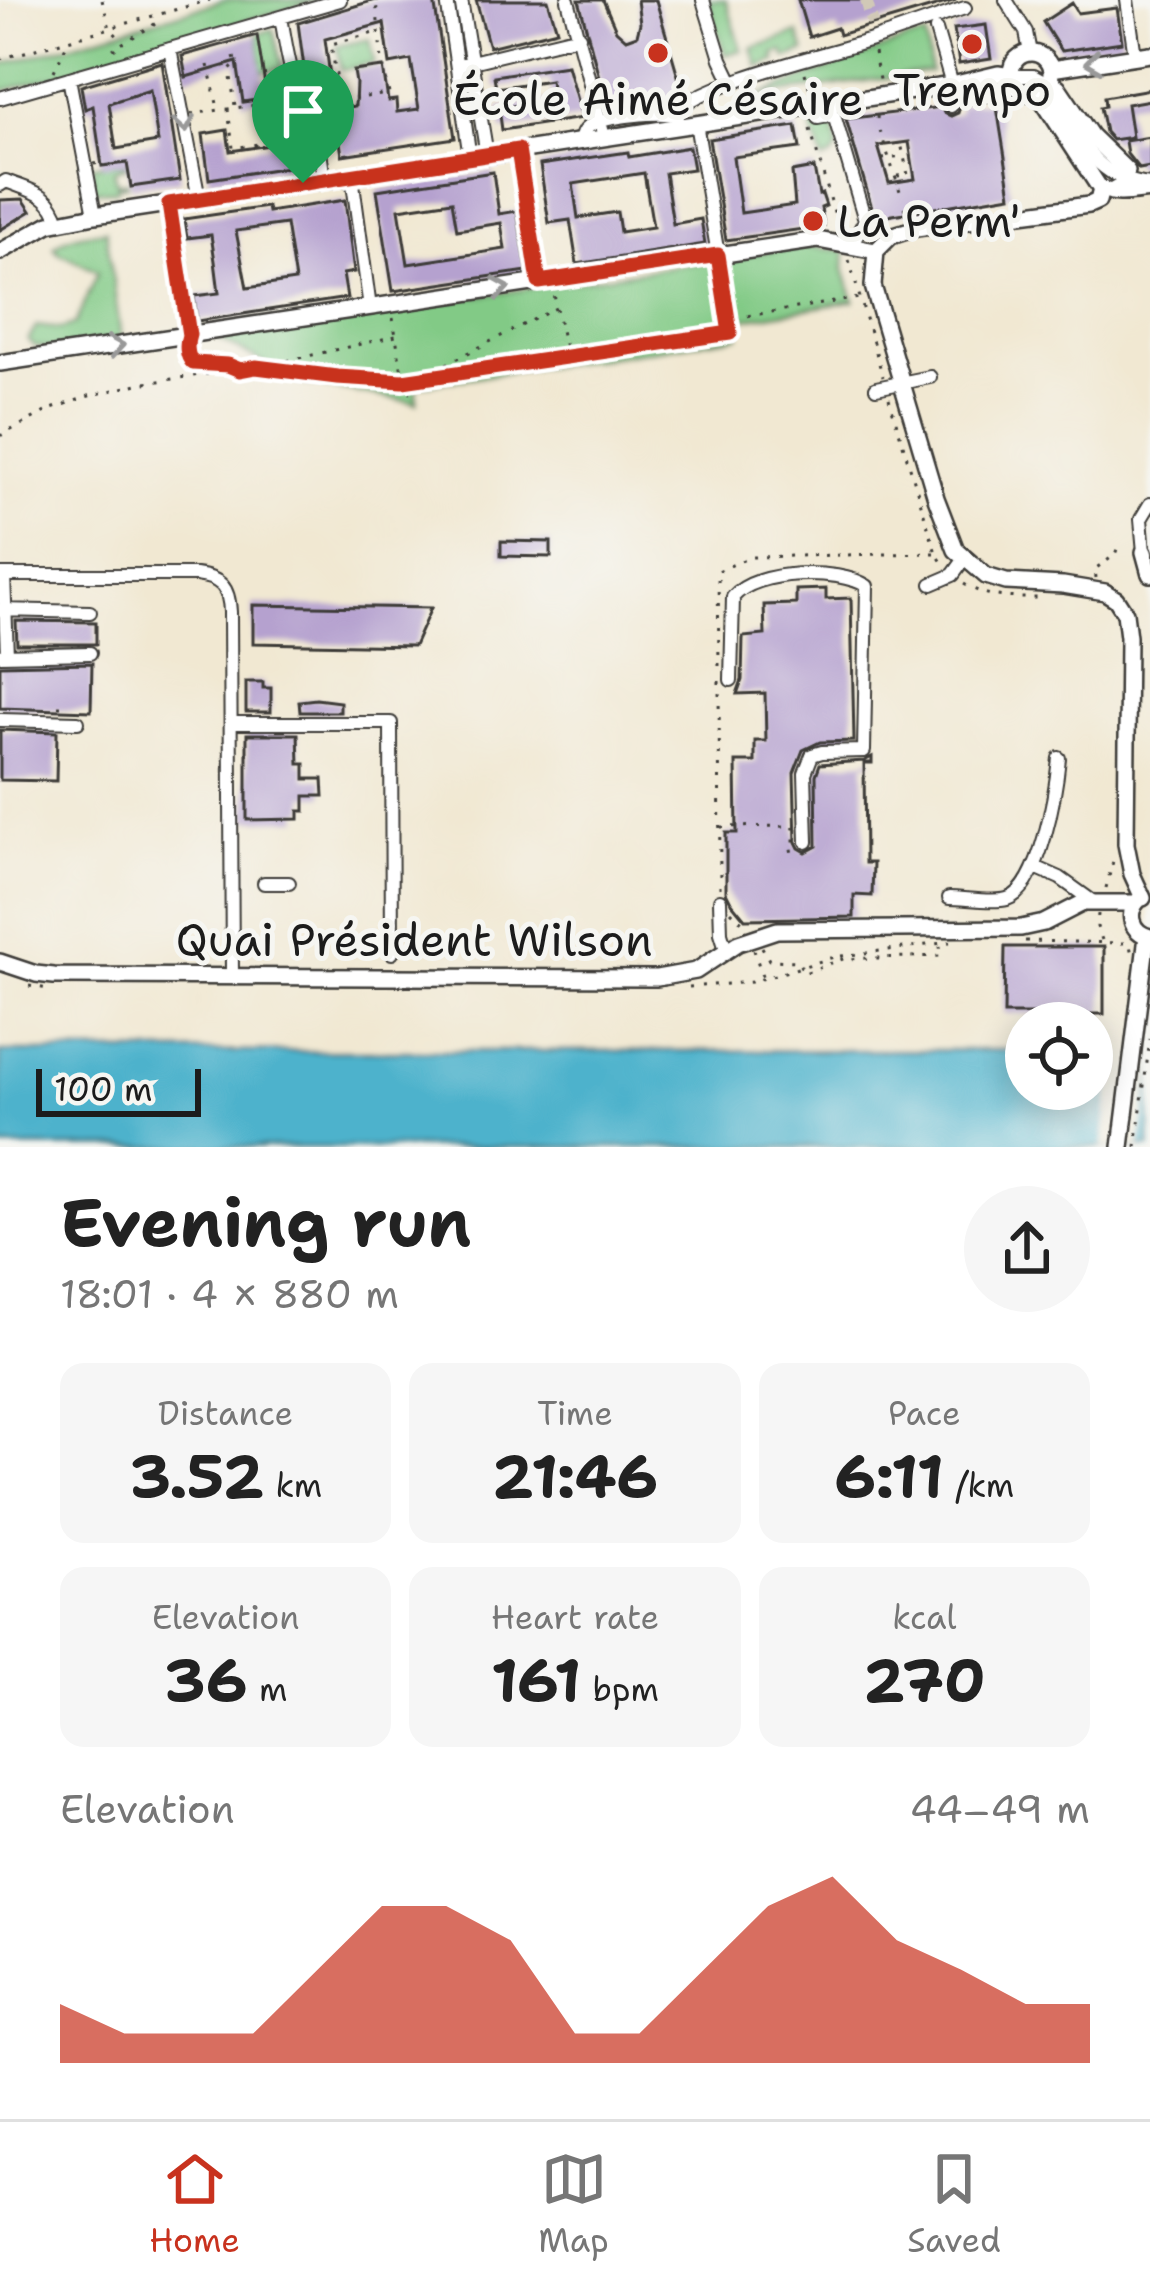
<!DOCTYPE html>
<meta charset="utf-8">
<style>
:root{--surface:#fff;--page:#f6f6f6;--text:#222;--muted:#767676;--line:#e0e0e0;--accent:#c8321e}
body{margin:0;font-family:"Shantell Sans",sans-serif;background:var(--page);color:var(--text);height:100vh;display:flex;flex-direction:column;font-size:45px;white-space:nowrap}
*{box-sizing:border-box;margin:0}
p{font-size:39px;color:var(--muted)}
.icon{flex:none;width:66px;height:66px;fill:none;stroke:currentColor;stroke-width:2;stroke-linecap:round;stroke-linejoin:round}
.map{position:relative;height:1147px;overflow:hidden}
.side{display:flex;flex-direction:column;background:var(--surface);flex:1}
.side>*{flex:none}
.fabs{position:absolute;left:1005px;top:1002px;display:grid;gap:24px}
.fabs a{display:grid;place-items:center;width:108px;height:108px;border-radius:50%;background:var(--surface);box-shadow:0 6px 30px #0003;font-size:60px}
.scale{position:absolute;left:36px;bottom:30px;width:165px;box-sizing:border-box;padding-left:12px;border:6px solid #1c1c1c;border-top:0;font-size:33px;line-height:42px;white-space:nowrap;color:#1c1c1c;-webkit-text-stroke:9px #f6f6f2;paint-order:stroke}
.pin{position:absolute;display:grid;place-items:center;width:102px;height:102px;color:#fff;margin:-123px -51px;border-radius:50% 50% 50% 0;rotate:-45deg;box-shadow:0 0 12px #0007}
.pin .icon{rotate:45deg}
.round{display:grid;place-items:center;flex:none;width:126px;height:126px;border-radius:63px;background:var(--page)}
.overview{display:flex;align-items:center;justify-content:space-between;height:204px;padding:0 60px}
h1{font-size:66px;font-weight:700;line-height:90px}
.metrics{display:grid;grid-template-columns:repeat(3,1fr);gap:18px;height:204px;padding:12px 60px}
.metrics div{display:grid;align-content:center;border-radius:24px;background:var(--page);text-align:center}
.metrics b{font-size:60px;font-weight:700}
.metrics small{font-size:33px;font-weight:400}
.metrics p{font-size:33px}
.chart{height:336px;padding:24px 60px}
.chart p{display:flex;justify-content:space-between}
.chart svg{width:100%;height:216px;margin-top:12px;fill:var(--accent);opacity:.7}
.dock{display:flex;justify-content:space-around;align-items:center;height:168px;border-top:3px solid var(--line);background:var(--surface);font-size:33px;color:var(--muted)}
.dock a{display:grid;justify-items:center;gap:6px}
.dock .active{color:var(--accent)}
.map>svg:first-child{display:block}
.green{fill:#82ca86;stroke:#4f7351;stroke-width:3}
.water{fill:#4db2cc;stroke:#346774;stroke-width:3}
.pier{fill:#f1e8d2}
.building{fill:#b5a1cf;fill-rule:evenodd}
.lines{fill:none;stroke-linecap:round;stroke-linejoin:round}
.minor-tunnel{stroke:#d1c9b7;stroke-width:12;stroke-dasharray:12 6;stroke-linecap:butt}
.minor-casing{stroke:#3c3b37;stroke-width:16}
.major-casing{stroke:#3c3b37;stroke-width:20}
.path{stroke:#3c3b37;stroke-width:3;stroke-dasharray:3 9;stroke-linecap:butt}
.minor{stroke:#fff;stroke-width:12}
.major{stroke:#fff;stroke-width:15}
.oneway{stroke:#999}
.route-casing{stroke:#fff;stroke-width:24}
.route{stroke:#c8321e;stroke-width:15}
.poi-dot{fill:#c8321e;stroke:#f6f6f2;stroke-width:4.5}
.labels{text-anchor:middle;dominant-baseline:central;stroke-width:10;stroke-linejoin:round;paint-order:stroke}
.poi-label{font-size:45px;fill:#1c1c1c;stroke:#f6f6f2}
.street-label{font-size:45px;fill:#1c1c1c;stroke:#f6f6f2}
</style>
<div class="map">
<svg width="1150" height="1147" viewBox="0 0 1150 1147">
<rect width="100%" height="100%" fill="#f6f6f2"/>
<filter id="ink" filterUnits="userSpaceOnUse"><feTurbulence type="fractalNoise" baseFrequency=".00833" numOctaves="2"/><feDisplacementMap in="SourceGraphic" scale="24" xChannelSelector="R" yChannelSelector="G"/><feConvolveMatrix kernelMatrix="1 2 1 2 8 2 1 2 1" color-interpolation-filters="sRGB"/></filter>
<filter id="wash" filterUnits="userSpaceOnUse"><feTurbulence type="fractalNoise" baseFrequency=".004" numOctaves="4" result="noise"/><feDisplacementMap in="SourceGraphic" scale="48" xChannelSelector="R" yChannelSelector="G"/><feGaussianBlur stdDeviation="2.7" result="paint"/><feColorMatrix in="noise" values="0 0 0 0 0 0 0 0 0 0 0 0 0 0 0 0 0 1.4 0 .05"/><feComposite in="paint" operator="in"/></filter>
<g filter="url(#wash)">
<rect width="100%" height="100%" fill="#f1e8d2"/>
<!-- green -->
<path class="green" d="M225 0H319L0 92V65Z
M708 0H726L742 50 725 55Z
M273 29 283 69 262 72 257 34Z
M798 33 805 52 786 58 783 51 774 54 776 61 758 67 752 48Z
M926 37 931 72 758 96 904 41Z
M370 39 375 63 342 70 337 46Z
M831 121 838 147 832 157 823 161 811 125Z
M125 163V167L114 170 117 183 127 182V185L117 186V190L94 191 92 165Z
M106 230 121 338 53 349 34 346 28 340 37 326 62 329 75 324 98 272 58 252 54 247C67 234 88 233 106 230Z
M804 246 845 251 844 269 854 301 737 320 739 336 416 386 417 403 300 382 215 337Z"/>
<!-- water -->
<path class="water" d="M1026 1050V1089H1092V1050H1150V1147H0V1052Z"/>
<!-- pier -->
<path class="pier" d="M1116 1044H1150V1068L1140 1147H1103Z"/>
<g id="blocks">
<!-- building -->
<path class="building" d="M375 0H434L455 138 342 155 335 109 355 106 356 83 354 71 383 67 388 101 396 100 397 112 419 109 411 60 390 64 384 23 325 39 333 98 316 101 306 82 298 23Z
M476 0H548L557 30 489 47Z
M579 0H603L616 30 626 39 637 35 640 23 637 0H656L683 93 677 97 607 108Z
M798 0H956L839 35 837 28 809 37Z
M1072 3 1078 13 1117 8 1122 42 1061 51 1043 22Z
M986 25 991 59 959 64 954 29Z
M257 35 267 98 289 95 292 101 301 165 209 179 203 134 227 130 230 151 270 145 263 99 243 102 237 62 186 77 182 56Z
M162 62 180 180 131 187 127 163 102 166 93 106 85 109 81 86ZM150 90 158 142 116 149 109 103Z
M567 65 582 118 502 130 499 108 553 100 550 80 496 88 494 76Z
M1150 89V100L1127 104 1132 137 1112 140 1105 132 1100 107 1105 106 1104 97Z
M996 101 1011 195 875 218 846 119 941 107 944 113 951 116 958 113 961 104ZM909 142 915 179 889 183 878 146Z
M796 126 800 148 733 157 741 213 795 205 792 172 814 168 819 195 822 194 826 206 821 208 824 226 726 240 709 139Z
M1150 137V167L1139 169 1127 154 1125 141Z
M689 147 693 169 665 173 673 224 701 219 705 244 577 264 570 220 549 223 540 165 628 152 629 157ZM644 173 653 227 620 232 617 212 578 218 573 184Z
M493 172 499 214 517 211 527 271 393 291 377 190ZM452 201 457 230 501 223 505 249 408 264 399 209Z
M23 199 31 211 0 230V200Z
M345 200 354 272 343 274 347 298 197 321 194 296 219 293 215 261 211 235 187 238 184 219 267 207 268 212ZM286 224 295 281 247 288 236 231Z
M501 541 551 542V557L501 556Z
M826 589V599L851 598 854 741 820 742 803 750 794 773 796 842 799 848 806 852 817 846 816 775 820 764 864 761 872 757V763H864L865 863H873L872 896 854 895V917L745 919 731 902 726 892V833H737L736 762H755V741H766L765 693 737 694 742 680 743 637 765 635 764 605 796 604V590Z
M253 605 431 608 414 646 253 643Z
M16 621 96 622V644H17Z
M92 663 91 711 0 708V665Z
M246 682H263V688H271V712H246Z
M316 699 340 702V712H300L299 701Z
M0 730 57 732 56 781 0 780Z
M247 734H298L299 764H305V779H323L324 796H305V811H299V819L247 820Z
M1005 947H1104V1014H1004Z"/>
</g>
</g>
<g filter="url(#ink)">
<use href="#blocks" fill-opacity="0" stroke="#3c3b37" stroke-width="3"/>
<g class="lines">
<!-- minor-tunnel -->
<path class="minor-tunnel" d="M866 0 873 24"/>
<defs>
<path id="minor" d="M447 0 470 158
M461 0 487 155
M568 0 604 137
M703 0 721 59 732 82
M1006 0 1026 32 1030 53
M1127 0 1135 56
M281 17C287 50 291 93 315 115L324 180
M936 30 952 85
M170 49 199 199
M463 64 579 36
M1011 76H1033L1042 81C1080 125 1083 178 1150 185
M69 78 95 215
M948 85 951 106
M0 98 340 0
M815 105 818 118 834 115 865 220 852 245
M673 114C696 84 834 52 875 39 905 29 935 18 965 8
M696 123 718 255
M580 141C583 132 582 131 591 125 606 116 662 111 678 116
M518 150 539 282
M352 176 370 308
M0 185 6 181C31 191 52 193 59 222
M169 204 189 335
M876 388 930 377
M1144 552 1141 519 1150 504
M0 575H196C221 578 229 587 230 612L232 978
M4 575 7 655
M932 584 953 575 964 560
M0 610 90 612
M0 655 90 653
M731 680 733 597C756 569 838 568 867 586L864 751 822 752 812 755 805 773 807 842
M0 720 78 722
M231 723H391L392 953
M1035 867 1060 878 1092 901
M264 883H289
M949 898C964 898 993 903 1007 899 1041 889 1056 789 1059 758
M720 900 721 933 726 949"/>
<path id="major" d="M1011 73a20 20 0 1 1 40 0a20 20 0 1 1-40 0Z
M1051 69 1150 54
M1050 81 1058 87 1091 136 1127 171 1123 185 1111 192
M1037 92 1099 187C1114 197 1133 192 1150 190
M1101 189 1098 201 1089 205 916 228 891 236 876 251 873 286 936 498 956 550 986 576 1006 582 1063 585 1105 592 1116 599 1125 613 1128 637 1126 844 1132 874 1143 898
M0 252 49 224 95 215 952 85 998 74 1011 76
M0 363 818 240 876 251
M1144 552 1150 574
M1141 898C1125 911 1130 932 1150 937
M0 962 36 974 54 976 657 978 696 971 738 943 777 930 1021 928 1044 923 1083 903H1135
M1121 1147 1147 936"/>
</defs>
<!-- minor casing -->
<use href="#minor" class="minor-casing"/>
<!-- major casing -->
<use href="#major" class="major-casing"/>
<!-- path -->
<path class="path" d="M102 0 110 28 122 41
M116 50 114 48 154 25 150 19
M874 53 880 85
M234 57 236 64 230 70 235 106
M0 59 210 0
M208 65 218 108
M54 71 68 41
M805 73 811 93
M263 75 278 73
M340 100 331 44 378 32
M319 106 334 101 389 94 381 54 376 0
M228 109 233 148 264 143 259 104
M191 114 264 104
M877 119 878 108
M810 129 839 229 845 228
M880 131 901 194
M882 159 904 157
M94 164 101 163V157
M897 176 908 175 901 143
M904 207 908 218
M849 260 883 377
M720 268 728 318
M556 308 567 357
M393 318 403 379
M621 338 630 348
M187 348 193 363 238 369
M264 366 396 336
M425 375 556 308 554 292
M351 380 411 393
M889 398 936 553 944 565
M0 436 49 410 89 396 138 384 256 367 337 377 403 381 730 333 728 319 859 298
M1096 578 1095 569 1115 555 1119 543
M964 584C988 599 1014 598 1041 598
M719 666 718 571 750 557 935 553
M719 681 720 888
M58 706H67
M721 827 791 826 794 828V847L793 850 787 851
M1106 888 1114 857
M731 911 745 925
M1098 914 1097 927 1102 940
M1025 941 1126 943 1130 945 1132 955
M762 947 769 960 798 961 804 973 843 959 941 956 940 946
M754 950 763 979
M29 986 49 989
M689 987 752 982 834 957 950 942
M1136 1147 1150 1039"/>
<!-- minor -->
<use href="#minor" class="minor"/>
<!-- major -->
<use href="#major" class="major"/>
</g>
<!-- one-way arrows -->
<defs><path id="oneway-chevron" d="M-2-3.5L2.5 0L-2 3.5" fill="none" stroke-width="1.6" stroke-linecap="round" stroke-linejoin="round" transform="scale(3)"/></defs>
<g class="oneway">
<use href="#oneway-chevron" transform="translate(1093 62) rotate(172)"/>
<use href="#oneway-chevron" transform="translate(185 124) rotate(80)"/>
<use href="#oneway-chevron" transform="translate(501 288) rotate(-9)"/>
<use href="#oneway-chevron" transform="translate(116 346) rotate(-9)"/>
</g>
</g>
<g class="lines" filter="url(#ink)">
<defs>
<path id="route" d="M518 150 539 282 718 255 730 333 403 381 337 377 256 367 240 370 228 365 193 363C186 356 186 344 189 335L169 204Z"/>
</defs>
<!-- route casing -->
<use href="#route" class="route-casing"/>
<!-- route -->
<use href="#route" class="route"/>
</g>
<!-- markers -->
<g class="poi-dot">
<circle cx="972" cy="44" r="12"/>
<circle cx="658" cy="53" r="12"/>
<circle cx="813" cy="221" r="12"/>
</g>
<g class="labels">
<!-- poi labels -->
<g class="poi-label">
<text x="972" y="90">Trempo</text>
<text x="658" y="99">École Aimé Césaire</text>
<text x="837" y="221" text-anchor="start">La Perm'</text>
</g>
<!-- street labels -->
<g class="street-label">
<text x="414" y="940">Quai Président Wilson</text>
</g>
</g>
</svg>
<div class="fabs">
<a><svg class="icon" aria-label="locate" viewBox="0 0 24 24"><circle cx="12" cy="12" r="6"/><path d="M12 2v4M12 18v4M2 12h4M18 12h4"/></svg></a>
</div>
<div class="scale">100 m</div>
<div class="pin" style="left:303px;top:183px;background:#1e9e55"><svg class="icon" aria-label="arrive" viewBox="0 0 24 24"><path d="M6 21V4h12l-3 4 3 4H6"/></svg></div>
</div>
<section class="side">
<div class="overview"><div><h1>Evening run</h1><p>18:01 · 4 × 880 m</p></div><a class="round"><svg class="icon" aria-label="share" viewBox="0 0 24 24"><path d="M12 15V3M7 8l5-5 5 5M5 13v7h14v-7"/></svg></a></div>
<div class="metrics">
<div><p>Distance</p><b>3.52<small> km</small></b></div>
<div><p>Time</p><b>21:46</b></div>
<div><p>Pace</p><b>6:11<small> /km</small></b></div>
</div>
<div class="metrics">
<div><p>Elevation</p><b>36<small> m</small></b></div>
<div><p>Heart rate</p><b>161<small> bpm</small></b></div>
<div><p>kcal</p><b>270</b></div>
</div>
<div class="chart"><p><span>Elevation</span>44–49 m</p>
<svg viewBox="0 0 160 44" preserveAspectRatio="none"><path d="M0 44V32L10 38L20 38L30 38L40 25L50 12L60 12L70 19L80 38L90 38L100 25L110 12L120 6L130 19L140 25L150 32L160 32V44z"/></svg>
</div>
</section>
<nav class="dock">
<a class="active"><svg class="icon" aria-label="home" viewBox="0 0 24 24"><path d="M3 11l9-7 9 7M6 9v11h12V9"/></svg>Home</a>
<a><svg class="icon" aria-label="map" viewBox="0 0 24 24"><path d="M3 6l6-2 6 2 6-2v14l-6 2-6-2-6 2zM9 4v14M15 6v14"/></svg>Map</a>
<a><svg class="icon" aria-label="saved" viewBox="0 0 24 24"><path d="M7 4h10v16l-5-4-5 4z"/></svg>Saved</a>
</nav>
